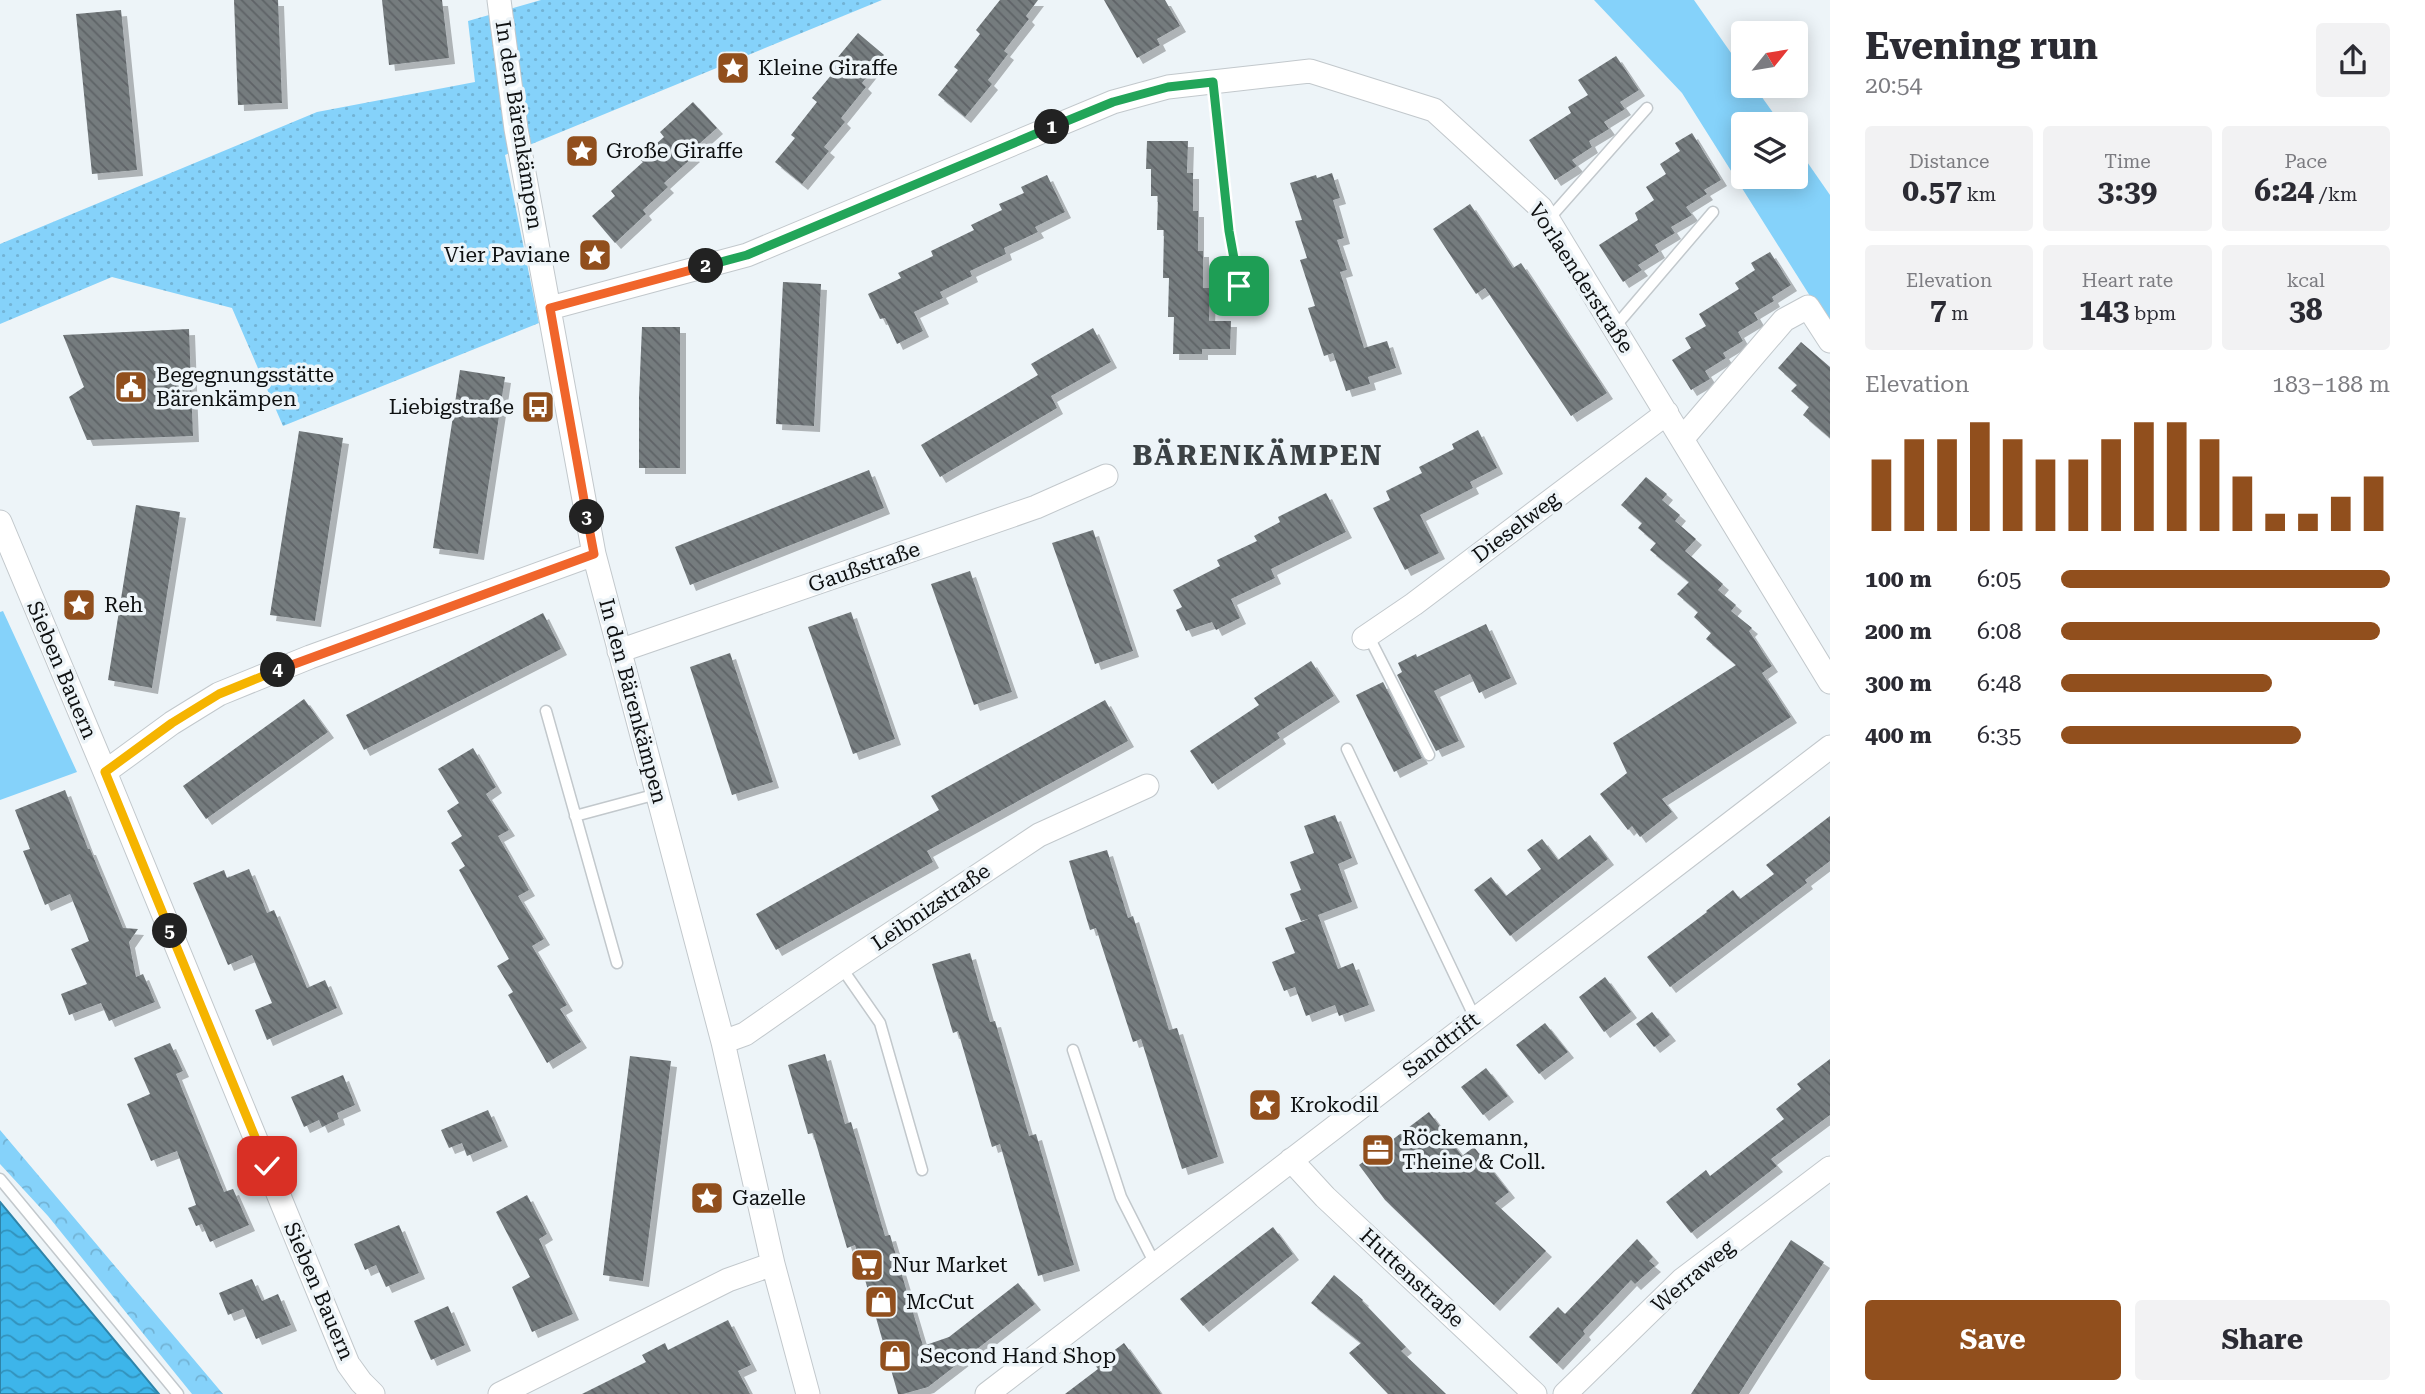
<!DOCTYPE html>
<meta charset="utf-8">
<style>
:root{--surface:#fff;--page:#f2f2f3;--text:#2b2b33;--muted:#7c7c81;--accent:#914f1d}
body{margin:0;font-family:"Roboto Serif",serif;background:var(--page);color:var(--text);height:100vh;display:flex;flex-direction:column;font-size:26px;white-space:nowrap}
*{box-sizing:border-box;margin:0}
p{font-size:23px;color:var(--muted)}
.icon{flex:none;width:38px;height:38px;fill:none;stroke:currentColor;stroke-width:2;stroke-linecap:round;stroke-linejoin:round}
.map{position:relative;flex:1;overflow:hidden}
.sheet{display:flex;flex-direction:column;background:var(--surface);width:595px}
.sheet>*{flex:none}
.needle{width:46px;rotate:60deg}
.fabs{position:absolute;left:1731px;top:21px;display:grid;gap:14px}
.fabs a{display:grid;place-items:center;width:77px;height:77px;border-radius:7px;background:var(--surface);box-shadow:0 4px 18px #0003;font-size:35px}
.pin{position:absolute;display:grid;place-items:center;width:60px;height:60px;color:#fff;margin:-30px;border-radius:14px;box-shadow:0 4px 10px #0006}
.km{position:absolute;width:35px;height:35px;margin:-18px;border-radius:50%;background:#222;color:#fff;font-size:19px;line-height:35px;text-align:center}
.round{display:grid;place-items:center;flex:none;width:74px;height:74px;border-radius:7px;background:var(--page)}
.head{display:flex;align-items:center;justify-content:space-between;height:119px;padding:0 35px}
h1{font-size:38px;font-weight:700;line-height:52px}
.stats{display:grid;grid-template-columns:repeat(3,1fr);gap:10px;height:119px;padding:7px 35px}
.stats div{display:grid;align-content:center;border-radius:7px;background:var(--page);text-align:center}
.stats b{font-size:30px;font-weight:700}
.stats small{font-size:19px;font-weight:400}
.stats p{font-size:19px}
.chart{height:196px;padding:14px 35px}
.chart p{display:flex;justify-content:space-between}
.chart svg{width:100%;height:126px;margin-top:7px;stroke:var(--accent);stroke-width:6}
.primary-button{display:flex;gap:14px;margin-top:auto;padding:14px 35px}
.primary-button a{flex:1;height:80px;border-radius:7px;background:var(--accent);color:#fff;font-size:28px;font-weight:700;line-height:80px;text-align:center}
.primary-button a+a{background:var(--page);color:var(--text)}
ul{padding:0 35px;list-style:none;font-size:23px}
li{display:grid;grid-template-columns:112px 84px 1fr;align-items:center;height:52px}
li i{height:18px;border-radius:9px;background:var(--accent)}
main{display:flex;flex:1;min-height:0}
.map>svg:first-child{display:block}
.green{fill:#85d2fa}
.forest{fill:url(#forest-crowns)}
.park{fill:url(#park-dots)}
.water{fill:url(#water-waves);stroke:#2f84a9;stroke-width:2}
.building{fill:url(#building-back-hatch);filter:url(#shadow)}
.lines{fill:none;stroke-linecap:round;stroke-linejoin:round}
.lane-casing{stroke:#c2c8cc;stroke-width:13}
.street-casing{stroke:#c2c8cc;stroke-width:25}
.lane{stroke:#fff;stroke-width:10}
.street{stroke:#fff;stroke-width:23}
.split-1-casing{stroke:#fff;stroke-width:14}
.split-2-casing{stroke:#fff;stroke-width:14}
.split-3-casing{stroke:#fff;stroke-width:14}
.split-4-casing{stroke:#fff;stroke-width:14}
.split-5-casing{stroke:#fff;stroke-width:14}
.split-6-casing{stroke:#fff;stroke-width:14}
.split-1{stroke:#22a559;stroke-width:9}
.split-2{stroke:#22a559;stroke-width:9}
.split-3{stroke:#f0652b;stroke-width:9}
.split-4{stroke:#f0652b;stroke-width:9}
.split-5{stroke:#f5b400;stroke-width:9}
.split-6{stroke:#f5b400;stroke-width:9}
.labels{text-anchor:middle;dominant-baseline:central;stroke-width:7;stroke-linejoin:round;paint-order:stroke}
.poi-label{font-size:21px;fill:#0e1011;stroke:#edf4f8;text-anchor:start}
.street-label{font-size:21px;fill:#0e1011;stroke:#edf4f8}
.district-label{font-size:28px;font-weight:bold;letter-spacing:2px;fill:#3c4245;stroke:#edf4f8}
</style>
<main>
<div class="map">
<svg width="1830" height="1394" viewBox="0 0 1830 1394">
<defs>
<pattern id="forest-crowns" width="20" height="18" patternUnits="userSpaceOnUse" patternTransform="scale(1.75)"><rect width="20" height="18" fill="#85d2fa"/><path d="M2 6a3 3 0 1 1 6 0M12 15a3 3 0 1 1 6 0" fill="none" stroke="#72b3d5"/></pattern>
<pattern id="park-dots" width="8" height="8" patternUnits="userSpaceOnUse" patternTransform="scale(1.75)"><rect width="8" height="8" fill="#85d2fa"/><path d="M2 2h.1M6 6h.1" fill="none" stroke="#72b3d5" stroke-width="1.8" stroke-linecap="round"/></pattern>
<pattern id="water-waves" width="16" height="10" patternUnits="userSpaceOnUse" patternTransform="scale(1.75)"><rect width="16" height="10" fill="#3db5ea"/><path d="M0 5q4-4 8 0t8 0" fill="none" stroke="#3292bc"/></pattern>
<pattern id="building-back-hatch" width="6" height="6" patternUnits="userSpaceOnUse" patternTransform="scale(1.75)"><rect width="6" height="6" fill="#757b7e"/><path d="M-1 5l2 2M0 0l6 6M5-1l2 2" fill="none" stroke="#5e6366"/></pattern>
<filter id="shadow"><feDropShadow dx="6" dy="6" stdDeviation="0" flood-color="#0004"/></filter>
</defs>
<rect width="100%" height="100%" fill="#edf4f8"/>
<!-- green -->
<path class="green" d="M1594 0H1694L1743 70V86H1754L1781 124H1743V177H1796V146L1830 195V333L1810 296 1682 93Z
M3 611 77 772 0 800V612Z"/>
<!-- forest -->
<path class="forest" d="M0 1130 223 1394H192L48 1216 0 1164Z"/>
<!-- park -->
<path class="park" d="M541 0H882L505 155 539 323 283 426 232 308 112 277 0 324V244L317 112 475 82 468 21Z"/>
<!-- water -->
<path class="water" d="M0 1202 159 1394H0Z"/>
<!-- building -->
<path class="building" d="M234 0H278L282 103 238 105Z
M382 0H442L449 58 389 65Z
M1000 0H1038L1026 16 1029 19 1004 51 1008 54 988 80 992 84 965 117 938 95 958 70 954 67 980 34 976 30Z
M1104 0H1165L1180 26 1157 39 1160 45 1137 58Z
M121 10 137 170 92 174 76 14Z
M858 33 884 55 862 83 866 87 841 118 845 122 824 147 829 151 802 184 775 162 795 138 791 135 817 102 812 98 833 73 828 69Z
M1616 56 1639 90 1620 102 1625 109 1604 122 1609 129 1589 141 1592 147 1572 160 1577 166 1555 180 1529 140 1571 113 1568 107 1588 95 1578 80Z
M693 102 717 128 690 152 694 156 664 183 668 187 643 210 646 214 615 243 592 216 615 196 611 191 643 162 639 159 664 137 660 132Z
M1692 133 1721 180 1704 190 1707 194 1686 207 1692 215 1671 227 1675 233 1655 245 1659 252 1638 265 1642 270 1623 282 1599 245 1638 220 1635 213 1654 200 1646 187 1666 174 1660 164 1680 151 1675 143Z
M1147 141H1188L1187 173H1193V211H1198V251H1203V288H1210L1209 321H1231L1230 349H1202V354H1173L1174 317H1168L1169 278H1163L1164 230H1157L1158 196H1151V169H1146Z
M1332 173 1340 198 1333 200 1344 238 1337 240 1347 270 1340 272 1364 348 1387 341 1396 368 1368 377 1370 384 1346 391 1333 353 1324 356 1308 308 1315 306 1300 260 1307 258 1295 221 1302 220 1290 183 1316 175 1317 178Z
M1047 175 1065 212 1035 227 1038 232 1004 248 1006 254 970 271 972 276 940 292 943 298 914 312 923 331 897 344 885 318 880 319 868 294 901 278 898 273 933 256 931 251 974 230 971 225 1002 210 999 204 1024 193 1021 187Z
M1470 204 1513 268 1521 263 1607 393 1571 416 1485 288 1476 294 1433 229Z
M1770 252 1791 285 1772 297 1774 301 1754 313 1758 320 1738 332 1743 341 1723 353 1726 358 1705 371 1710 379 1691 390 1672 360 1691 348 1685 338 1706 326 1699 314 1739 289 1735 283 1755 270 1751 263Z
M783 282 821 284 814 426 776 424Z
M642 327H680V468H639V397Z
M1093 328 1111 362 1051 396 1057 408 940 477 921 445 1038 375 1031 364Z
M189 329 193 436 87 440 69 397 84 387 63 335Z
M1801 342 1830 367V438L1803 415 1809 407 1791 391 1797 385 1778 368Z
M460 370 505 377 478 554 433 548Z
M1478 430 1497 468 1470 482 1473 488 1420 515 1439 553 1405 570 1373 508 1390 500 1386 491 1422 473 1419 467 1454 449 1452 444Z
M299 431 343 438 315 621 270 615Z
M869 470 884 508 690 585 675 547Z
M1646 477 1667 494 1662 500 1680 515 1675 521 1696 539 1685 551 1723 584 1718 590 1736 605 1731 611 1752 628 1749 631 1772 666 1762 673 1791 717 1662 799 1672 812 1640 837 1632 826 1628 830 1600 794 1627 773 1613 743 1736 665 1706 639 1711 633 1694 617 1698 612 1677 594 1689 582 1650 550 1656 543 1638 528 1642 523 1621 505Z
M1326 493 1346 532 1271 569 1275 578 1231 599 1240 618 1216 630 1212 622 1186 631 1176 610 1182 607 1173 590 1220 566 1217 560 1257 541 1254 536 1280 522 1278 517Z
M136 505 180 512 152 688 108 680Z
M1093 530 1133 651 1095 664 1052 543Z
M970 571 1012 692 974 705 931 584Z
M851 612 895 739 853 754 808 627Z
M543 613 561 649 364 750 346 715Z
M1486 624 1511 678 1479 693 1470 674 1434 691 1459 741 1436 751 1397 675 1402 672 1398 663 1416 654 1417 657Z
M730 653 773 782 732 795 690 667Z
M1311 661 1334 696 1277 733 1280 738 1212 784 1190 751 1259 705 1254 698Z
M1383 682 1422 758 1394 772 1356 695Z
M304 699 328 732 206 819 183 786Z
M1105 700 1128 741 927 851 933 862 776 950 756 914 939 810 931 796Z
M473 748 496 787 486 794 509 830 498 836 529 890 518 896 544 939 532 946 567 1005 560 1009 581 1042 547 1063 508 995 513 992 497 966 509 959 459 870 465 866 451 843 462 836 447 811 459 803 438 769Z
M65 790 88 849H90L123 928 138 929 129 942 136 977 143 974 155 1002 109 1021 101 1003 69 1015 61 994 87 984 71 949 89 941 70 894 45 905 23 851 30 849 15 810Z
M1335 815 1352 858 1338 864 1352 902 1318 915 1338 969 1353 963 1369 1005 1339 1016 1335 1005 1306 1016 1295 987 1284 991 1272 962 1295 953 1285 928 1311 918 1301 921 1290 894 1301 890 1290 862 1314 853 1304 826Z
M1830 816V861L1805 880 1807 883 1670 987 1647 957 1707 912 1706 911 1733 890 1740 899 1774 874 1766 865Z
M1590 835 1608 859 1510 936 1474 890 1491 877 1506 896 1541 869 1527 850 1542 839 1558 860Z
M1107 850 1128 918 1133 916 1169 1030 1177 1028 1218 1157 1182 1169 1141 1039 1133 1042 1096 928 1090 930 1069 861Z
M249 869 267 913 274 910 307 988 325 980 337 1008 267 1040 255 1010 272 1003 252 955 228 965 193 883 224 870 227 878Z
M970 953 990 1022 995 1021 1029 1136 1036 1134 1074 1265 1038 1276 1000 1144 992 1147 958 1031 953 1033 932 964Z
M1605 977 1631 1012 1604 1032 1579 997Z
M1652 1012 1670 1035 1654 1047 1636 1024Z
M1545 1023 1568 1052 1539 1074 1516 1045Z
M170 1043 183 1071 176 1074 224 1192 233 1189 249 1225 210 1242 202 1224 196 1226 188 1208 196 1205 177 1151 151 1161 127 1104 150 1094 134 1058Z
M825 1054 845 1124 851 1122 885 1236 890 1235 923 1346 949 1337 1018 1283 1035 1304 928 1387 903 1394H898L855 1245 847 1248 813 1133 808 1134 788 1065Z
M630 1056 671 1061 643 1281 603 1275Z
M1830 1059V1115L1771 1159 1777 1166 1691 1233 1666 1202 1706 1170 1710 1176 1784 1119 1776 1109 1801 1089 1797 1084Z
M1486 1068 1508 1096 1483 1115 1461 1087Z
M343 1075 355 1105 337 1113 339 1119 322 1127 319 1120 304 1127 291 1097Z
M488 1110 502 1141 467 1156 462 1143 449 1148 441 1130Z
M1429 1112 1462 1156 1474 1147 1509 1192 1495 1203 1546 1251 1494 1305 1385 1200 1359 1165Z
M527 1195 547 1234 539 1239 573 1314 532 1332 512 1287 530 1277 496 1212Z
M399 1225 419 1273 386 1287 376 1265 365 1270 354 1244Z
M1273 1227 1293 1254 1203 1326 1180 1299Z
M1637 1239 1653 1257 1649 1261 1655 1266 1635 1284 1631 1280 1583 1331 1585 1334 1557 1364 1529 1337 1558 1307 1565 1314Z
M1791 1240 1824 1262 1760 1361 1739 1394H1691Z
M1334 1275 1363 1300 1362 1301 1406 1347 1401 1351 1446 1394H1388L1349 1353 1361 1343 1311 1303Z
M252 1279 262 1301 278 1294 291 1325 256 1339 243 1309 228 1315 219 1293Z
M448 1306 465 1345 431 1360 414 1321Z
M728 1320 751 1365 738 1371 750 1394H582L646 1362 642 1355 665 1343 668 1350Z
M1124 1343 1161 1394H1065L1098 1369 1095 1365Z"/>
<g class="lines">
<defs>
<path id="lane" d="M1213 82 1229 231 1239 286
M1548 220 1647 108
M1614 328 1713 212
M1368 635 1429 755
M546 711 617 963
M1347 749 1475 1018
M575 816 657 794
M841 967 880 1023 922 1170
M1073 1050 1121 1197 1155 1264
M0 1179 178 1394"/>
<path id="street" d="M499 0 516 129 594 554 723 1042 773 1264 808 1394
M550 308 747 255 1113 102 1168 87 1310 71 1434 110 1541 208 1830 682
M1682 439 1784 320 1808 307 1830 341
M0 522 105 772 348 1364 361 1382 373 1394
M1364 638 1414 604 1667 413
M619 651 1036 507 1106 476
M105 772 172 723 219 694 310 657 594 554
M723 1042 745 1034 841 967 1039 835 1147 786
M1291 1160 1325 1197 1535 1394
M500 1394 728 1280 773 1264
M987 1394 1830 747
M1565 1394 1682 1280 1830 1168"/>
</defs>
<!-- lane casing -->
<use href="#lane" class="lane-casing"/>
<!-- street casing -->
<use href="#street" class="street-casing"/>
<!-- lane -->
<use href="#lane" class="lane"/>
<!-- street -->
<use href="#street" class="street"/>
</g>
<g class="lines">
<defs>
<path id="split-1" d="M1052 127 1113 102 1168 87 1213 82 1229 231 1239 286"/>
<path id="split-2" d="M706 266 747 255 1052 127"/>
<path id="split-3" d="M587 517 550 308 706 266"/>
<path id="split-4" d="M278 670 594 554 587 517"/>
<path id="split-5" d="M170 931 105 772 172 723 219 694 278 670"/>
<path id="split-6" d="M170 931 267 1166"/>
</defs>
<!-- split-1 casing -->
<use href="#split-1" class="split-1-casing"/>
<!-- split-2 casing -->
<use href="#split-2" class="split-2-casing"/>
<!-- split-3 casing -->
<use href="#split-3" class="split-3-casing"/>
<!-- split-4 casing -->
<use href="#split-4" class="split-4-casing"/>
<!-- split-5 casing -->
<use href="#split-5" class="split-5-casing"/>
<!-- split-6 casing -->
<use href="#split-6" class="split-6-casing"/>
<!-- split-1 -->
<use href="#split-1" class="split-1"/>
<!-- split-2 -->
<use href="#split-2" class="split-2"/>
<!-- split-3 -->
<use href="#split-3" class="split-3"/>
<!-- split-4 -->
<use href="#split-4" class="split-4"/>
<!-- split-5 -->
<use href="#split-5" class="split-5"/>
<!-- split-6 -->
<use href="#split-6" class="split-6"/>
</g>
<!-- icons -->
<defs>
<symbol id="sight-square" viewBox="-11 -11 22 22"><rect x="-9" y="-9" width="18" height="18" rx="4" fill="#914f1d" stroke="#edf4f8"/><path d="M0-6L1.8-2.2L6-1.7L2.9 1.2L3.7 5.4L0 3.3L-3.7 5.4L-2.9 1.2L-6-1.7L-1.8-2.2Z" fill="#fff"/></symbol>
<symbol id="civic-square" viewBox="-11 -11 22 22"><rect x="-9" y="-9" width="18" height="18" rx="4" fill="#914f1d" stroke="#edf4f8"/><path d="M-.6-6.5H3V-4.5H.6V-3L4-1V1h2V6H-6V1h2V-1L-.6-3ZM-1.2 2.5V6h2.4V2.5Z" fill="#fff"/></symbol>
<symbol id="bus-square" viewBox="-11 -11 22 22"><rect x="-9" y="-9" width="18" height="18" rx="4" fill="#914f1d" stroke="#edf4f8"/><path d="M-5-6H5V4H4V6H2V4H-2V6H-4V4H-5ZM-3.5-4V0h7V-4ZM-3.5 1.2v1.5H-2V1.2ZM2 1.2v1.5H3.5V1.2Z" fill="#fff"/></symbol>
<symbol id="office-square" viewBox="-11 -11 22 22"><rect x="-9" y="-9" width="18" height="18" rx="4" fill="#914f1d" stroke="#edf4f8"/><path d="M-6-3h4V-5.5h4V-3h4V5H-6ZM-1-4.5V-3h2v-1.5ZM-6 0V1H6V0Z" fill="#fff"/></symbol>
<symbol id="supermarket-square" viewBox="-11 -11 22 22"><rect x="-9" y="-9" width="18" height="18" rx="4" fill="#914f1d" stroke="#edf4f8"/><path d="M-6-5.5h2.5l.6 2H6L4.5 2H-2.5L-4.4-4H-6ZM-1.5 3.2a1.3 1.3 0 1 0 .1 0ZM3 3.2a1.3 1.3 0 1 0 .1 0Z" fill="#fff"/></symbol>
<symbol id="shop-square" viewBox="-11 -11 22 22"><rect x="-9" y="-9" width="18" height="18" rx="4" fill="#914f1d" stroke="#edf4f8"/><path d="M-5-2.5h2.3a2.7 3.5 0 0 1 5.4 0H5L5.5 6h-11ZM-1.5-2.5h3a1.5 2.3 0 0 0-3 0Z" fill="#fff"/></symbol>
</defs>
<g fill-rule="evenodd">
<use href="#sight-square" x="714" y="49" width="38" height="38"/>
<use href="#sight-square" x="563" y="132" width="38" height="38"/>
<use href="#sight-square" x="576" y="236" width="38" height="38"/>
<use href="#civic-square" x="112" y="368" width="38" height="38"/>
<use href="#bus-square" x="519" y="388" width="38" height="38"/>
<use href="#sight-square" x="60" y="586" width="38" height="38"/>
<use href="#sight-square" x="1246" y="1086" width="38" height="38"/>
<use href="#office-square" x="1359" y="1131" width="38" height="38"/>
<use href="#sight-square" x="688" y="1179" width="38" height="38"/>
<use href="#supermarket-square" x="848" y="1246" width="38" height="38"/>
<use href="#shop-square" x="862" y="1283" width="38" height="38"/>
<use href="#shop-square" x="876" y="1337" width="38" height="38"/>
</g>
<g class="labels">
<!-- poi labels -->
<g class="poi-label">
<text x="758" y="68">Kleine Giraffe</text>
<text x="606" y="151">Große Giraffe</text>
<text x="570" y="255" text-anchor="end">Vier Paviane</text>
<text x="156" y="375">Begegnungsstätte<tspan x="156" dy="24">Bärenkämpen</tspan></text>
<text x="514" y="407" text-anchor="end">Liebigstraße</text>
<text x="104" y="605">Reh</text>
<text x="1290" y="1105">Krokodil</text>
<text x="1402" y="1138">Röckemann,<tspan x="1402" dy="24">Theine &amp; Coll.</tspan></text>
<text x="732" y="1198">Gazelle</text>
<text x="892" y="1265">Nur Market</text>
<text x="906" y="1302">McCut</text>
<text x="920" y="1356">Second Hand Shop</text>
</g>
<!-- street labels -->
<g class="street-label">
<text transform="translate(519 125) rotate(81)">In den Bärenkämpen</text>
<text transform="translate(1581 278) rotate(57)">Vorlaenderstraße</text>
<text transform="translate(1516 527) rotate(-37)">Dieselweg</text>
<text transform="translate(864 567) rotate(-19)">Gaußstraße</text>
<text transform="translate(62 670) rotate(67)">Sieben Bauern</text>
<text transform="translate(633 701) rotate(75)">In den Bärenkämpen</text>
<text transform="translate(931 907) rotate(-34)">Leibnizstraße</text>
<text transform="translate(1441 1045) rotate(-38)">Sandtrift</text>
<text transform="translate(1693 1276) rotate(-40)">Werraweg</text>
<text transform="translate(1412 1278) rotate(43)">Huttenstraße</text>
<text transform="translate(319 1291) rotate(67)">Sieben Bauern</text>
</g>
<!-- district labels -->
<g class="district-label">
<text x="1258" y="455">BÄRENKÄMPEN</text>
</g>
</g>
</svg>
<div class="fabs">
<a><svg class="needle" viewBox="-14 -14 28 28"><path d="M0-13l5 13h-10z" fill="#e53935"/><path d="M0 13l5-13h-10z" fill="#7c7c81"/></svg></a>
<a><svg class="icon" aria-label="layers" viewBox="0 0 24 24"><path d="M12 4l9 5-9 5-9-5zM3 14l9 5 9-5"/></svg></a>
</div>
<div class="pin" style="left:1239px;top:286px;background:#1e9e55"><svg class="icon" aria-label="arrive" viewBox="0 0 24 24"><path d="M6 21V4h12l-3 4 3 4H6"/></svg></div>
<div class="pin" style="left:267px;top:1166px;background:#d93025"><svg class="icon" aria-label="check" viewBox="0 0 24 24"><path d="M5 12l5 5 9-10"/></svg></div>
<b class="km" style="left:1052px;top:127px">1</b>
<b class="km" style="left:706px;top:266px">2</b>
<b class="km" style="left:587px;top:517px">3</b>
<b class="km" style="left:278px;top:670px">4</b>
<b class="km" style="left:170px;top:931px">5</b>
</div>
<section class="sheet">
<div class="head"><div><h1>Evening run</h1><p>20:54</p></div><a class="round"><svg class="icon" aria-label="share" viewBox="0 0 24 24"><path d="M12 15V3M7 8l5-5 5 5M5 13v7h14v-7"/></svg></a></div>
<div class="stats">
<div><p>Distance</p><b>0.57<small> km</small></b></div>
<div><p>Time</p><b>3:39</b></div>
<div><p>Pace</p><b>6:24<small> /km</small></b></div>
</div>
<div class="stats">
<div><p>Elevation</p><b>7<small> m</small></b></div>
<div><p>Heart rate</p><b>143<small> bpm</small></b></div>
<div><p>kcal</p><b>38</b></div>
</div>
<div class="chart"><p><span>Elevation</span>183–188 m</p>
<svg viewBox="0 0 160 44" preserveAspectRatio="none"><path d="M5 44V19M15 44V12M25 44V12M35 44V6M45 44V12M55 44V19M65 44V19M75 44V12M85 44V6M95 44V6M105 44V12M115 44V25M125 44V38M135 44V38M145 44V32M155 44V25"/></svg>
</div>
<ul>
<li><b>100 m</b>6:05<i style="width:100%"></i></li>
<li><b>200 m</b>6:08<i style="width:97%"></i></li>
<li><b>300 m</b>6:48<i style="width:64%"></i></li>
<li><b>400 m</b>6:35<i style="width:73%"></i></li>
</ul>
<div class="primary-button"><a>Save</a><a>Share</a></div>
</section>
</main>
